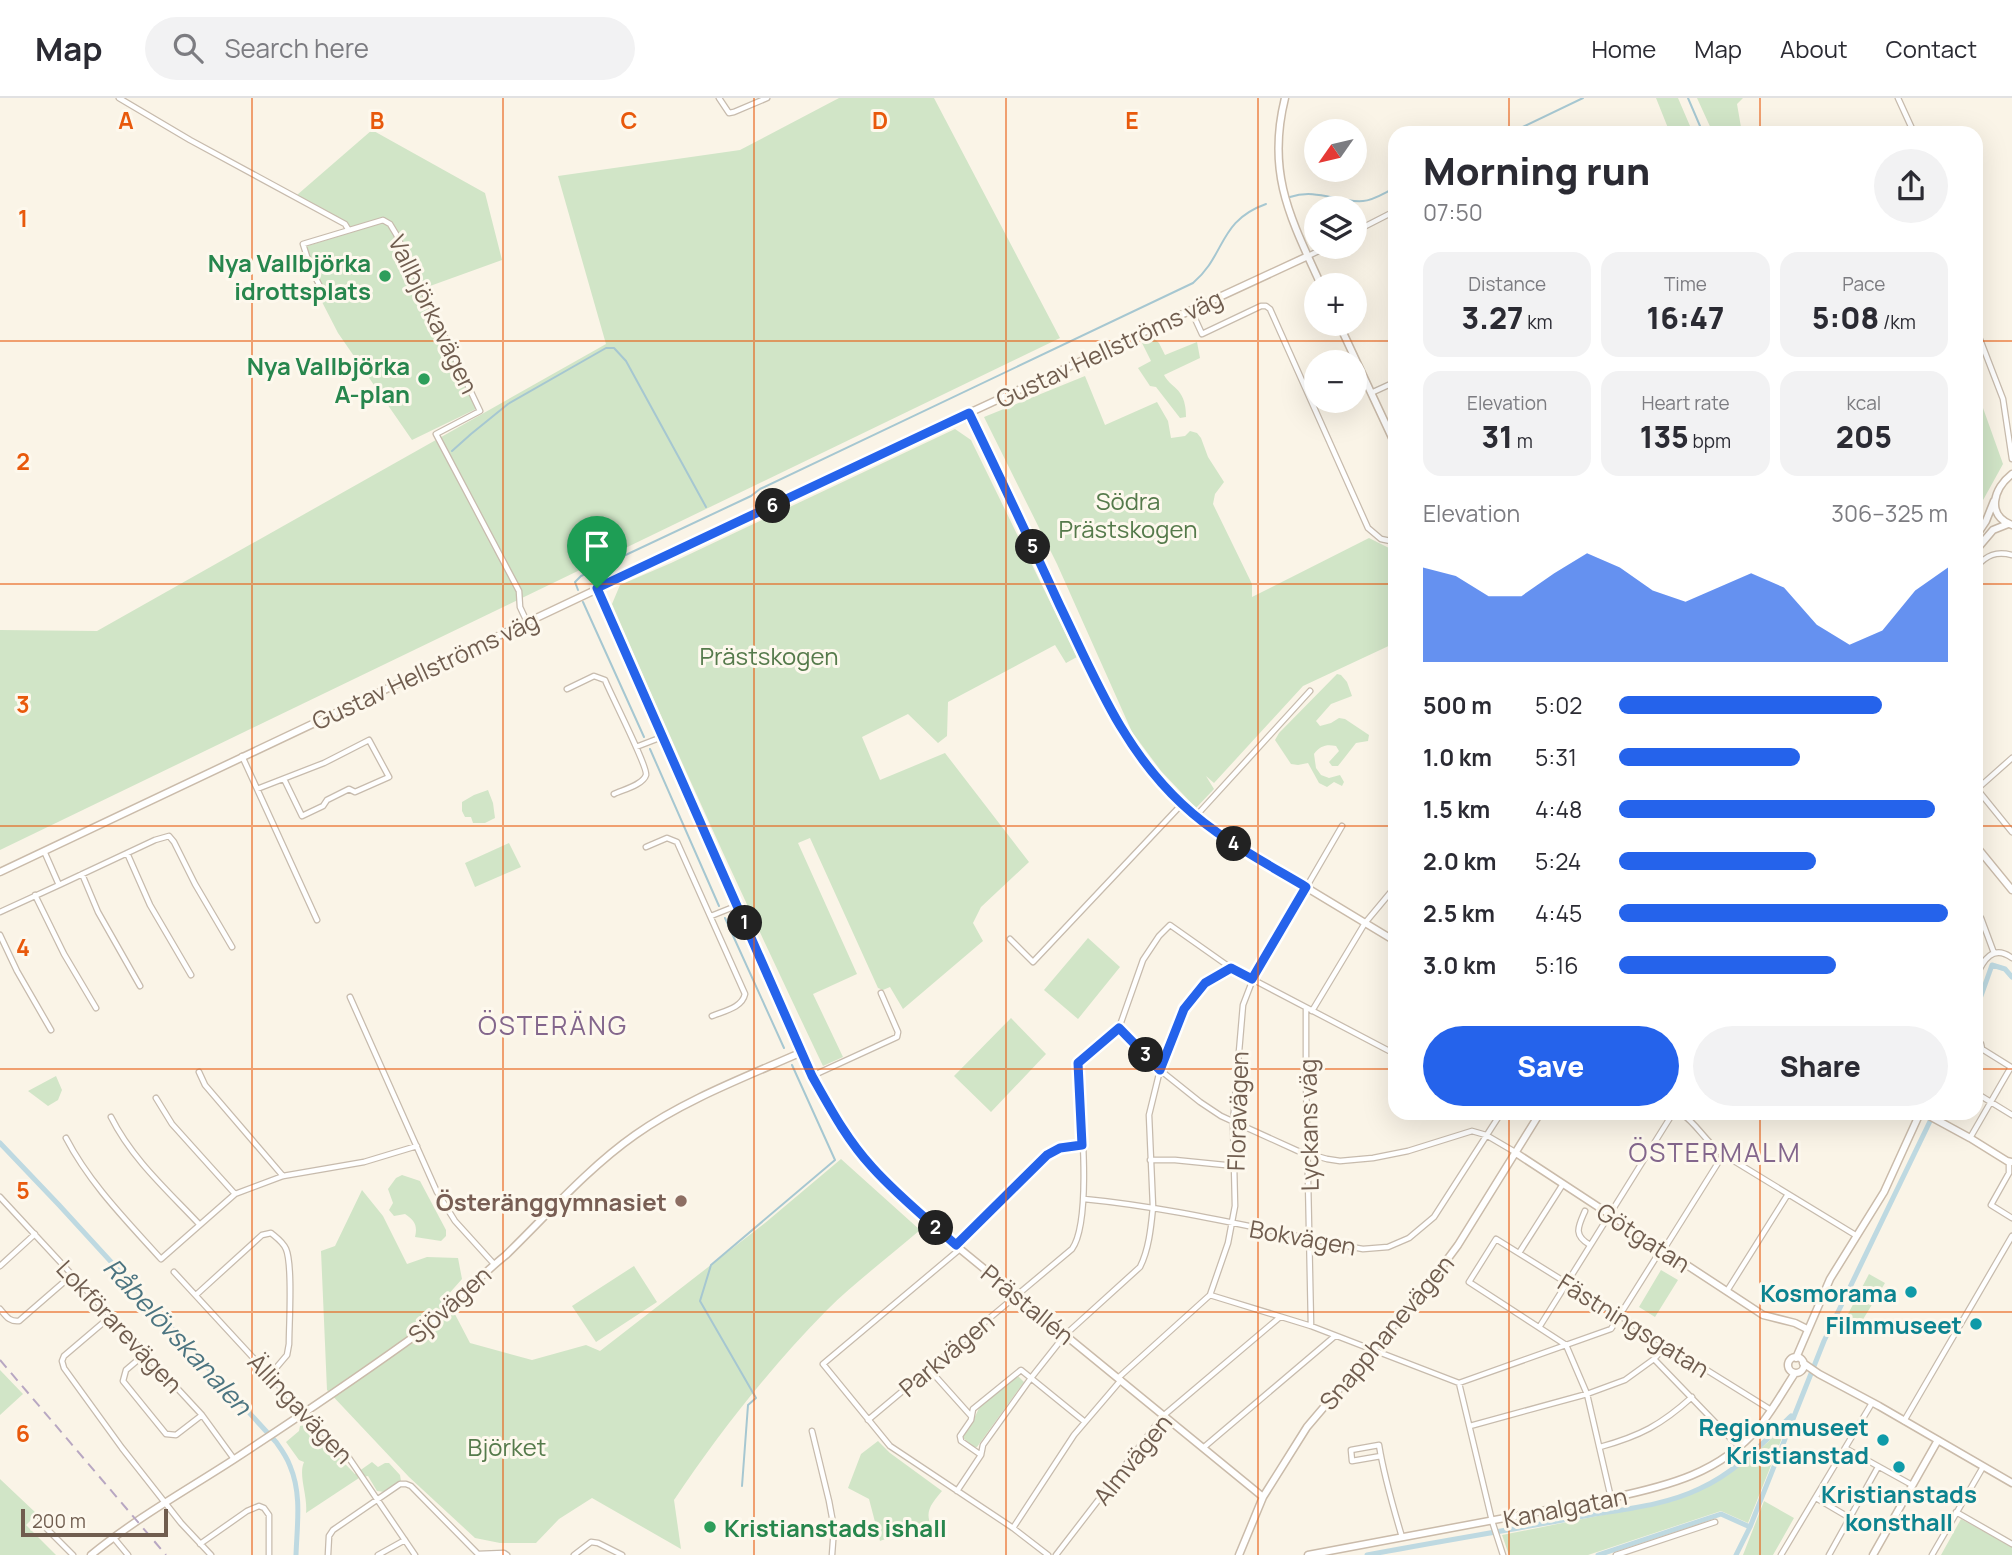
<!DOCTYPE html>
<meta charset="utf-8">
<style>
:root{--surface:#fff;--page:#f2f2f3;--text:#2b2b33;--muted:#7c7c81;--line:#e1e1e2;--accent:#2563eb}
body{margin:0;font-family:Manrope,sans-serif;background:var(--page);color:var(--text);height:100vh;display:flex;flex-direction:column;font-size:26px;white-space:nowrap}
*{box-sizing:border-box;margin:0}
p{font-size:23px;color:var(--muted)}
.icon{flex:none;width:38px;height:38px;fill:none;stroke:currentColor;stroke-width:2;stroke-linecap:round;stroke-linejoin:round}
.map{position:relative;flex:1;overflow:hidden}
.panel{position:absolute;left:1388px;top:28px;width:595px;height:994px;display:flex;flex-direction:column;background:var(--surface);border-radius:21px;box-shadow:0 7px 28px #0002}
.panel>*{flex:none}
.needle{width:46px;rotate:236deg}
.controls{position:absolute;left:1304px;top:21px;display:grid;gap:14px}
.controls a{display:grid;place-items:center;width:63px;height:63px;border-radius:50%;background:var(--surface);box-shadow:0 7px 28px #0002;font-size:35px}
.scale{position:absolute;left:21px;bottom:18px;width:147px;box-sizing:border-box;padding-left:7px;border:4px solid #705d4f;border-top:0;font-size:19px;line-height:24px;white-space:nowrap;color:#705d4f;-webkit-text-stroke:5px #fdf8ed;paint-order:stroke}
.pin{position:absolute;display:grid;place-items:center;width:60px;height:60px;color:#fff;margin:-72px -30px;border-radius:50% 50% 50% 0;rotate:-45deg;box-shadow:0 0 7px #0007}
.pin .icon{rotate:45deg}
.km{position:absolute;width:35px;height:35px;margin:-18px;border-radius:50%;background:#222;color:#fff;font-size:19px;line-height:35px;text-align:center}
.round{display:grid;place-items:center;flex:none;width:74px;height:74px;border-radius:37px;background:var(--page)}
.overview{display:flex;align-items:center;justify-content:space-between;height:119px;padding:0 35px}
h1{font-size:38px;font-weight:800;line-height:52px}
.metrics{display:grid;grid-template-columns:repeat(3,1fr);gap:10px;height:119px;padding:7px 35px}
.metrics div{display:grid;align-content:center;border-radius:18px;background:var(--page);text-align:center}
.metrics b{font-size:30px;font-weight:800}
.metrics small{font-size:19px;font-weight:400}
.metrics p{font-size:19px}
.chart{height:196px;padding:14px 35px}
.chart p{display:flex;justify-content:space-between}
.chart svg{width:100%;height:126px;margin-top:7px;fill:var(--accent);opacity:.7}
.action{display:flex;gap:14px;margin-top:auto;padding:14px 35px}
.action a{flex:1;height:80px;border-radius:42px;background:var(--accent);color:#fff;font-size:28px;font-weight:800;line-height:80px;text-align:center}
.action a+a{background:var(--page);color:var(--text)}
ul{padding:0 35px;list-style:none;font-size:23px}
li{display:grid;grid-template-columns:112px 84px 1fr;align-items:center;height:52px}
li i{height:18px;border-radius:9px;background:var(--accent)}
header{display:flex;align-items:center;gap:42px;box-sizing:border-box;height:98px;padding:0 35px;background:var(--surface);border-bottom:2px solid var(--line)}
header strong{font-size:33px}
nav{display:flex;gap:38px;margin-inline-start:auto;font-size:24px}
.search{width:490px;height:63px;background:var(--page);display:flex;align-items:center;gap:18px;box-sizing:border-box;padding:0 24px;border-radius:38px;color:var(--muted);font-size:26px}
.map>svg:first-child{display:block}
.green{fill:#d1e5c7}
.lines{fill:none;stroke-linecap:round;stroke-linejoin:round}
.stream{stroke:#a6c7d1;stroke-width:2}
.canal{stroke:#bed9e1;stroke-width:5}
.street-casing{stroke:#c7bbad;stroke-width:7}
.secondary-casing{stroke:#cabbaa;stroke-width:9}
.street{stroke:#fff;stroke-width:4.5}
.secondary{stroke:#fff;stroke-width:6}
.rail{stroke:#b8a7c2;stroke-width:2;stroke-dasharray:10 7;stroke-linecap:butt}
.route-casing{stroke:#fff;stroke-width:14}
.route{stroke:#2563eb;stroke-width:9}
.grid{fill:none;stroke:#e8590c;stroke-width:2;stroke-opacity:0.55}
.leisure-dot{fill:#2e9e5b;stroke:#fdf8ed;stroke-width:2.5}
.education-dot{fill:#8d6e63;stroke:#fdf8ed;stroke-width:2.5}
.culture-dot{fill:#0f9aa8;stroke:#fdf8ed;stroke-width:2.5}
.labels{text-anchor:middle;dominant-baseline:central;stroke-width:6;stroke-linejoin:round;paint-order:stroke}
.leisure-label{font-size:24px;font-weight:bold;fill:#27864d;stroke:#fdf8ed;text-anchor:end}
.street-label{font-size:24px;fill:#705d4f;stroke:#fdf8ed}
.park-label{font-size:24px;fill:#557a4b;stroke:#fdf8ed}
.education-label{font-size:24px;font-weight:bold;fill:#785e54;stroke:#fdf8ed;text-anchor:end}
.culture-label{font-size:24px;font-weight:bold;fill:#0d838f;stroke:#fdf8ed;text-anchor:end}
.neighbourhood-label{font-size:26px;letter-spacing:2px;fill:#83668c;stroke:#fdf8ed}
.water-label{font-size:26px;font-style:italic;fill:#4b7480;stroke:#fdf8ed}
.grid-label{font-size:23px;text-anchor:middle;font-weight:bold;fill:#e8590c;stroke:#fdf8ed;stroke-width:6;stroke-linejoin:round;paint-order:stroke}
</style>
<header>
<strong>Map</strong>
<div class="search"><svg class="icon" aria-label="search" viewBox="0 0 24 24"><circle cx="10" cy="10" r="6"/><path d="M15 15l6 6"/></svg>Search here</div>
<nav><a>Home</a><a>Map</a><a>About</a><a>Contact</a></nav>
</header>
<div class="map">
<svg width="2012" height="1457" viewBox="0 0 2012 1457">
<rect width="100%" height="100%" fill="#faf4e7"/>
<!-- green -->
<path class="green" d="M839 0H934L1060 240 0 752V532L97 533 606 246 558 78 740 52Z
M1656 0H1678L1693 35H1670Z
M1697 0H1743L1737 6 1742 35H1713Z
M372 32 485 95 502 162 419 192 476 311 412 342 338 235 321 202 301 150 352 134 349 127 297 97Z
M1150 237 1159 245 1165 257 1197 244 1200 260 1164 277C1168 285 1176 289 1180 295 1185 302 1186 311 1186 319L1180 320 1156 289 1150 288 1138 270 1151 263 1141 243Z
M1085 278 1105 327 1157 304 1168 323 1171 340 1185 338 1190 333 1197 335 1201 340 1208 359 1224 384 1215 396 1213 406 1252 486V499L1369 440 1395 453V545L1303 588 1214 685 1206 678 1214 691 1196 710 1161 673 1132 634 1057 466 984 319Z
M1976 295 1978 296 2003 366 1982 404 1976 411Z
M955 331 971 342 1077 559 1066 565 1055 547 948 604 947 638 938 645 908 616 862 639 880 682 945 655 1029 764 981 809 973 825 983 843 903 911 890 889 883 892 878 890 810 740 798 745 857 876 813 896 843 959 823 968C750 815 679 661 612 506L620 487 671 465Z
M1337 576 1341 577 1347 584 1352 598 1331 606 1316 623 1320 628 1331 625 1339 620 1345 621 1369 637 1368 643 1356 645 1338 668H1332L1329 664 1339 653 1336 648C1326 646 1320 648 1314 656L1316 670 1321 677 1329 680 1340 677 1344 684 1342 688 1334 684 1327 689 1319 685 1308 665 1298 667 1291 666 1275 642 1279 635Z
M488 692 493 705 495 720 485 725H473L471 719H465L462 713V704L474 697Z
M509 745 521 769 475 789 465 765Z
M1088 840 1120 869 1078 921 1044 892Z
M1011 920 1046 956 991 1014 954 978Z
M56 978 62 992 58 1002 48 1008 28 993Z
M841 1061 920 1132C889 1159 855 1184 826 1213 769 1271 719 1335 674 1402L681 1451 592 1400 559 1421 536 1445H500L475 1440 409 1379 327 1292 321 1153 335 1148 362 1092 383 1118 407 1166 427 1159 458 1160 462 1181 446 1199 470 1245 532 1262 586 1247 600 1253 765 1125Z
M402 1077 420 1083 446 1132V1138L441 1143 415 1139C418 1127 414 1122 405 1116L394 1118 389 1112 393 1105 388 1091 396 1080Z
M634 1168 657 1204 596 1244 572 1208Z
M1661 1172 1678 1182 1655 1219 1639 1209Z
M1869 1176 1885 1185 1856 1233 1851 1230 1848 1216Z
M0 1272 23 1296 0 1317Z
M1017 1277 1024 1284 977 1349 975 1350 962 1339 973 1323 979 1310Z
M307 1327 355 1376 372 1364 378 1369 385 1365H389L400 1377 401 1383 384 1394 377 1393 368 1378 359 1380 306 1415C308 1398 298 1377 304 1364L299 1362 286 1344 299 1333 300 1328Z
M1784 1329 1786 1330 1748 1425 1721 1413 1588 1457H1509L1502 1437 1673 1403C1723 1384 1746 1365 1784 1329Z
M878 1343 890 1355 942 1393C933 1404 924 1413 931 1427L926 1435 911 1432 899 1441 893 1438 880 1443 869 1401 848 1390 861 1356Z
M0 1381 37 1416 26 1427 56 1457H0Z
M1764 1403 1794 1420 1773 1457H1743Z
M1961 1421 2012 1449V1457H1941Z"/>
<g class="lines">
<!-- stream -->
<path class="stream" d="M1688 0 1703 35
M1510 35 1583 0
M1290 99C1317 90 1338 105 1363 103 1373 103 1386 94 1395 90
M452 353 471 336 508 306 606 250H614L626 263 706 409
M578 492 575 484 581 478 751 398 760 391 1193 185C1226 157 1218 123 1266 106
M583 504 644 639
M650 651 719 808
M725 820 784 950
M1753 1354 1775 1364
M742 1388 748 1307 756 1300 700 1203 711 1167 835 1062 792 967"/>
<!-- canal -->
<path class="canal" d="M1976 912 1992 867 2005 871 2012 879
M0 1045 59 1107 276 1344C281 1351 287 1359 290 1368 302 1396 297 1427 296 1457
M1367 1457C1441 1443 1516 1431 1590 1417 1625 1411 1666 1407 1699 1391 1735 1375 1763 1345 1791 1318
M1598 1457 1721 1416 1750 1429
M1736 1457 1750 1429 1824 1243 1934 1015"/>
<defs>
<path id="street" d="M119 0 190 42 345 126 348 131
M719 0 729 15 734 14 767 0
M1898 0 1914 35
M1354 134 1395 113
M1308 158 1327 149
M344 195 333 198 324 196 311 171 303 146 383 122 390 126 396 136 480 313 436 336 519 493 520 509 527 524
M1191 212 1202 236 1261 208H1266L1270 211 1368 430 1381 441 1395 444
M1976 231 2003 301 2012 361
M1371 295 1395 284
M1976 469C1987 457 1996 453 2012 457
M567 591 594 578 605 582C610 595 648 669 646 677 643 687 622 692 614 696
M636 649 662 639
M242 658 317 822
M257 691 324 665 369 642 389 679 355 694 349 691 327 702 323 708 302 718 284 681
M1977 691 2012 734
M1976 692 2012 660
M1196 718 1310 593
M646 749 667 740 677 744 745 896C742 910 724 913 712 918
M44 753 59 787 155 742 169 738 174 744 195 786 232 849
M127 755 150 807 191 877
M82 776 98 814 140 888
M35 797 64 856 96 910
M0 814 59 787
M711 818 736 808
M1981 820 1994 855
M0 837 17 873 51 932
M1010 841 1033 864 1182 706
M1976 879C1983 862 1993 846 2012 860
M350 899 437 1094 455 1123 494 1166
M1306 910V983L1311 1228
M1312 913 1365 825 1395 789
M1119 930 1160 972 1200 1004 1221 1018 1298 1053 1327 1061 1340 1063 1373 1060 1408 1053 1472 1033 1486 1037 1515 1054
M1981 946 1982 951 2011 969
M199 974 205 987 283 1078
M812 978 897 939 898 934 881 895
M1976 995 2012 1017
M156 1000 172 1026 235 1096
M1681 1015C1697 1026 1705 1043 1721 1055L1857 1138
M111 1019C132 1061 167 1092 199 1126
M66 1040C90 1086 126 1122 161 1161L235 1096 283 1078 364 1064 417 1048
M1970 1040 2011 969
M1150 1062H1175L1235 1068
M2009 1064V1075L1991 1107 2012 1120
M0 1099 202 1317 234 1361
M1084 1101C1178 1110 1270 1134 1363 1151L1388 1149 1409 1140 1434 1119 1501 1015
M1585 1113C1578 1129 1573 1137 1590 1147
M956 1147 1047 1057 1060 1050 1082 1047
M960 1151 823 1266 890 1348 1013 1430 1048 1457
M1664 1151 1723 1057
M1519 1155 1563 1086
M0 1168 35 1136
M174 1174 304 1315 349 1360 415 1457
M1727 1193 1788 1096
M196 1197 262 1137 271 1135C277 1140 283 1144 286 1151 293 1167 289 1226 289 1246L287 1257 270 1277
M1210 1197 1311 1228 1459 1285
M0 1211C6 1218 9 1224 19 1223L72 1177
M111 1218 64 1258 62 1263 64 1270 122 1350 181 1425 211 1457
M1540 1228 1673 1015
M146 1255 126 1272 123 1283 166 1336 176 1337 202 1317
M1654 1261 1738 1348
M929 1271 971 1318
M1118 1280 1210 1197 1228 1145 1235 1108 1233 1024 1243 907 1253 881 1342 728
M1459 1285 1611 1231 1662 1150
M1459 1285 1492 1423 1503 1457
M868 1322 1072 1151C1093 1122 1080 1004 1078 965L1119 930 1143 862 1159 838 1170 827 1231 870 1395 956
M1904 1323 2012 1138
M1470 1328 1587 1296 1625 1282 1654 1261 1666 1248
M812 1333 829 1403 834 1430 832 1457
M1600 1349C1640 1338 1661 1327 1692 1299
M1203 1350 1335 1238
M1845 1350 1912 1387
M981 1357 961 1343 960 1338 971 1322 973 1311 1021 1272 1085 1324
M1381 1358 1352 1363 1351 1352 1379 1347C1384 1378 1393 1409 1402 1439
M957 1393 981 1357 983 1347 1031 1280 1065 1237 1140 1169C1149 1151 1151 1129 1153 1109L1149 1017 1160 972 1184 911 1205 885 1231 870
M1611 1400 1587 1296 1566 1247 1469 1184 1496 1141 1771 1312
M1816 1400 1850 1420
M1956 1414 2012 1446
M39 1423 73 1457
M1013 1430 1074 1337 1121 1282
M113 1439 128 1457
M200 1446 247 1413 259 1408 264 1410 269 1417V1457
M328 1457 329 1438 333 1432 400 1386H406L411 1388 478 1456 504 1455 507 1457
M378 1457 405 1442
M574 1457 591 1444 598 1445 622 1457
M1056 1457 1163 1318 1280 1219
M1616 1457 1715 1424
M1781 1457 1872 1305
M1829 1457 1878 1369
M1932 1457 1983 1369"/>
<path id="secondary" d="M1285 0C1266 76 1291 121 1321 187
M1339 226 1395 346
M969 315 1110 613 1145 667 1182 706 1226 741 1395 843
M2012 376C1994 390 1985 417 2012 427
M1976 438 1986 423 1994 403
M1976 452 1993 432 2008 426
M597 490 812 978 848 1039 872 1069 886 1084 960 1151 1263 1399
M1976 748 2012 792
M0 774 969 315 1308 158
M1924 1015 1970 1040 2007 1063 2012 1064
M1516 1055 1763 1217 1795 1225 1807 1231
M1788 1267a8 8 0 1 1 16 0a8 8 0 1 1-16 0Z
M1796 1260 1830 1181 1884 1094 1920 1015
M1803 1265 1819 1276 1879 1308 2012 1385
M91 1457C135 1421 185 1393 233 1362 291 1324 349 1285 405 1245 442 1220 471 1185 506 1157 547 1117 588 1070 635 1037 684 1002 748 978 802 954
M1239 1457 1263 1399 1307 1329 1432 1182 1458 1147 1540 1015
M1308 1457 1611 1400C1668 1388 1720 1375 1759 1329 1773 1312 1783 1293 1795 1275
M1873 1457 1938 1342"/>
</defs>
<!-- street casing -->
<use href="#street" class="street-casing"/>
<!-- secondary casing -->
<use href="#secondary" class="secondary-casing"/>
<!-- street -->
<use href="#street" class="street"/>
<!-- secondary -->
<use href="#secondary" class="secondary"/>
<!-- rail -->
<path class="rail" d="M0 1262 166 1457"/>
</g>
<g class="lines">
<defs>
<path id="route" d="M969 315C1000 379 1030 443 1060 508 1095 580 1122 650 1182 706 1218 740 1264 764 1306 789L1252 881 1231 870 1205 885 1184 911 1160 972 1119 930 1078 965 1082 1047 1060 1050 1047 1057 956 1147C928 1122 897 1097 872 1069 847 1042 830 1010 812 978L597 490Z"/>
</defs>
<!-- route casing -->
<use href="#route" class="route-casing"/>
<!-- route -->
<use href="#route" class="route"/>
</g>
<!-- grid -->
<path class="grid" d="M252 0V1457M503 0V1457M754 0V1457M1006 0V1457M1258 0V1457M1509 0V35M1760 0V35M0 243H1395M1976 243H2012M0 486H1395M1976 486H2012M0 728H1395M1976 728H2012M0 971H1395M1976 971H2012M1509 1015V1457M1760 1015V1457M0 1214H2012"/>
<!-- markers -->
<g class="leisure-dot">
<circle cx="385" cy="178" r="7"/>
<circle cx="424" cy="281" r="7"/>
<circle cx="710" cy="1429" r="7"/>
</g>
<circle class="education-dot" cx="681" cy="1103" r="7"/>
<g class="culture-dot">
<circle cx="1911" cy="1194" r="7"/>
<circle cx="1976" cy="1226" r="7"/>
<circle cx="1883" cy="1342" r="7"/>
<circle cx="1899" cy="1369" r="7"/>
</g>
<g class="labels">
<!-- leisure labels -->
<g class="leisure-label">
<text x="371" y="164">Nya Vallbjörka<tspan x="371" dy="28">idrottsplats</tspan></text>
<text x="410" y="267">Nya Vallbjörka<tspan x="410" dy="28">A-plan</tspan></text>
<text x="724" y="1429" text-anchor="start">Kristianstads ishall</text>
</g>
<!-- street labels -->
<g class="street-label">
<text transform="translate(434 216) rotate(64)">Vallbjörkavägen</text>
<text transform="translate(1109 250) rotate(-25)">Gustav Hellströms väg</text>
<text transform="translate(425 572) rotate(-25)">Gustav Hellströms väg</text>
<text transform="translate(1237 1013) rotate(-88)">Floravägen</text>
<text transform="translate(1308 1027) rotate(-91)">Lyckans väg</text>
<text transform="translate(1303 1139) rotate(10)">Bokvägen</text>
<text transform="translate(1644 1139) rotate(33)">Götgatan</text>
<text transform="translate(449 1206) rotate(-42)">Sjövägen</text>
<text transform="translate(1028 1206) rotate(39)">Prästallén</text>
<text transform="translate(1634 1227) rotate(32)">Fästningsgatan</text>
<text transform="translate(120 1228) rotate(47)">Lokförarevägen</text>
<text transform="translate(1386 1234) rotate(-50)">Snapphanevägen</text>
<text transform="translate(946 1256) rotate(-40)">Parkvägen</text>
<text transform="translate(301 1310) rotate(47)">Ällingavägen</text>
<text transform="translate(1132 1361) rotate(-51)">Almvägen</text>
<text transform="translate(1565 1409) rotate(-11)">Kanalgatan</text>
</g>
<!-- park labels -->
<g class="park-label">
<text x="1128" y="402">Södra<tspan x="1128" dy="28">Prästskogen</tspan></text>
<text x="769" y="557">Prästskogen</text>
<text x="507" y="1348">Björket</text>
</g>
<!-- education labels -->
<g class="education-label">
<text x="667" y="1103">Österänggymnasiet</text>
</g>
<!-- culture labels -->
<g class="culture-label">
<text x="1897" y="1194">Kosmorama</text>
<text x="1962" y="1226">Filmmuseet</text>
<text x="1869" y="1328">Regionmuseet<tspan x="1869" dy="28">Kristianstad</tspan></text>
<text x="1899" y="1395" text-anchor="middle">Kristianstads<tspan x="1899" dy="28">konsthall</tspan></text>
</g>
<!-- neighbourhood labels -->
<g class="neighbourhood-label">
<text x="553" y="927">ÖSTERÄNG</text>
<text x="1715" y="1054">ÖSTERMALM</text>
</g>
<!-- water labels -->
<g class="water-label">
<text transform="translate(178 1238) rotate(47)">Råbelövskanalen</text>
</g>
</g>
<g class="grid-label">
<text x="126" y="31">A</text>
<text x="377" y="31">B</text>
<text x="629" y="31">C</text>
<text x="880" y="31">D</text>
<text x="1132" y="31">E</text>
<text x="23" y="129">1</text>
<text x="23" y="372">2</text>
<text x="23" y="615">3</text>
<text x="23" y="858">4</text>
<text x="23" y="1101">5</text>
<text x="23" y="1344">6</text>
</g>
</svg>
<div class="controls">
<a><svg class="needle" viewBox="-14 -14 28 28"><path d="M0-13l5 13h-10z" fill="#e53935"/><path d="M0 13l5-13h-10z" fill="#7c7c81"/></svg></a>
<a><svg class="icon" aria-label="layers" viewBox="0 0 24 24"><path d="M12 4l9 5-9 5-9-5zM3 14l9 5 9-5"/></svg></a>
<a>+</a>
<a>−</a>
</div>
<div class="scale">200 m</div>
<div class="pin" style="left:597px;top:490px;background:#1e9e55"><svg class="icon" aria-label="arrive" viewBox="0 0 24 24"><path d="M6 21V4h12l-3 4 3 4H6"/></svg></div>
<b class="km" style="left:745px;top:825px">1</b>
<b class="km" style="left:936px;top:1130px">2</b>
<b class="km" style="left:1146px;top:957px">3</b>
<b class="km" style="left:1234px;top:746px">4</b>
<b class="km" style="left:1033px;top:449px">5</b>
<b class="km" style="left:773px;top:408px">6</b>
<section class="panel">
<div class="overview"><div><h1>Morning run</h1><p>07:50</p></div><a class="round"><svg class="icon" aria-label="share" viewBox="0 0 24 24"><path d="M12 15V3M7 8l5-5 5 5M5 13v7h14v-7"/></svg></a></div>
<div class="metrics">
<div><p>Distance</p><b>3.27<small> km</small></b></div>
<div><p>Time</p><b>16:47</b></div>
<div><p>Pace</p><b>5:08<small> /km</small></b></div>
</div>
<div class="metrics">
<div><p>Elevation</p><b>31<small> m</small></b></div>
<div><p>Heart rate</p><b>135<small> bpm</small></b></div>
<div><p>kcal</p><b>205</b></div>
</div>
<div class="chart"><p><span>Elevation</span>306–325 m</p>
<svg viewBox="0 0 160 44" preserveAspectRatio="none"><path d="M0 44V11L10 14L20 21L30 21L40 13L50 6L60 11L70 19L80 23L90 18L100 13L110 18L120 31L130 38L140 33L150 19L160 11V44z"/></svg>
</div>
<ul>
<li><b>500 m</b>5:02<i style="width:80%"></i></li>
<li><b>1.0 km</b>5:31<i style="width:55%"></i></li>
<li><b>1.5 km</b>4:48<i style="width:96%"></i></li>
<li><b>2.0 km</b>5:24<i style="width:60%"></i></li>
<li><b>2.5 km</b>4:45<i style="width:100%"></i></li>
<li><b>3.0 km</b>5:16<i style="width:66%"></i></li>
</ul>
<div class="action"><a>Save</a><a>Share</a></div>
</section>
</div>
